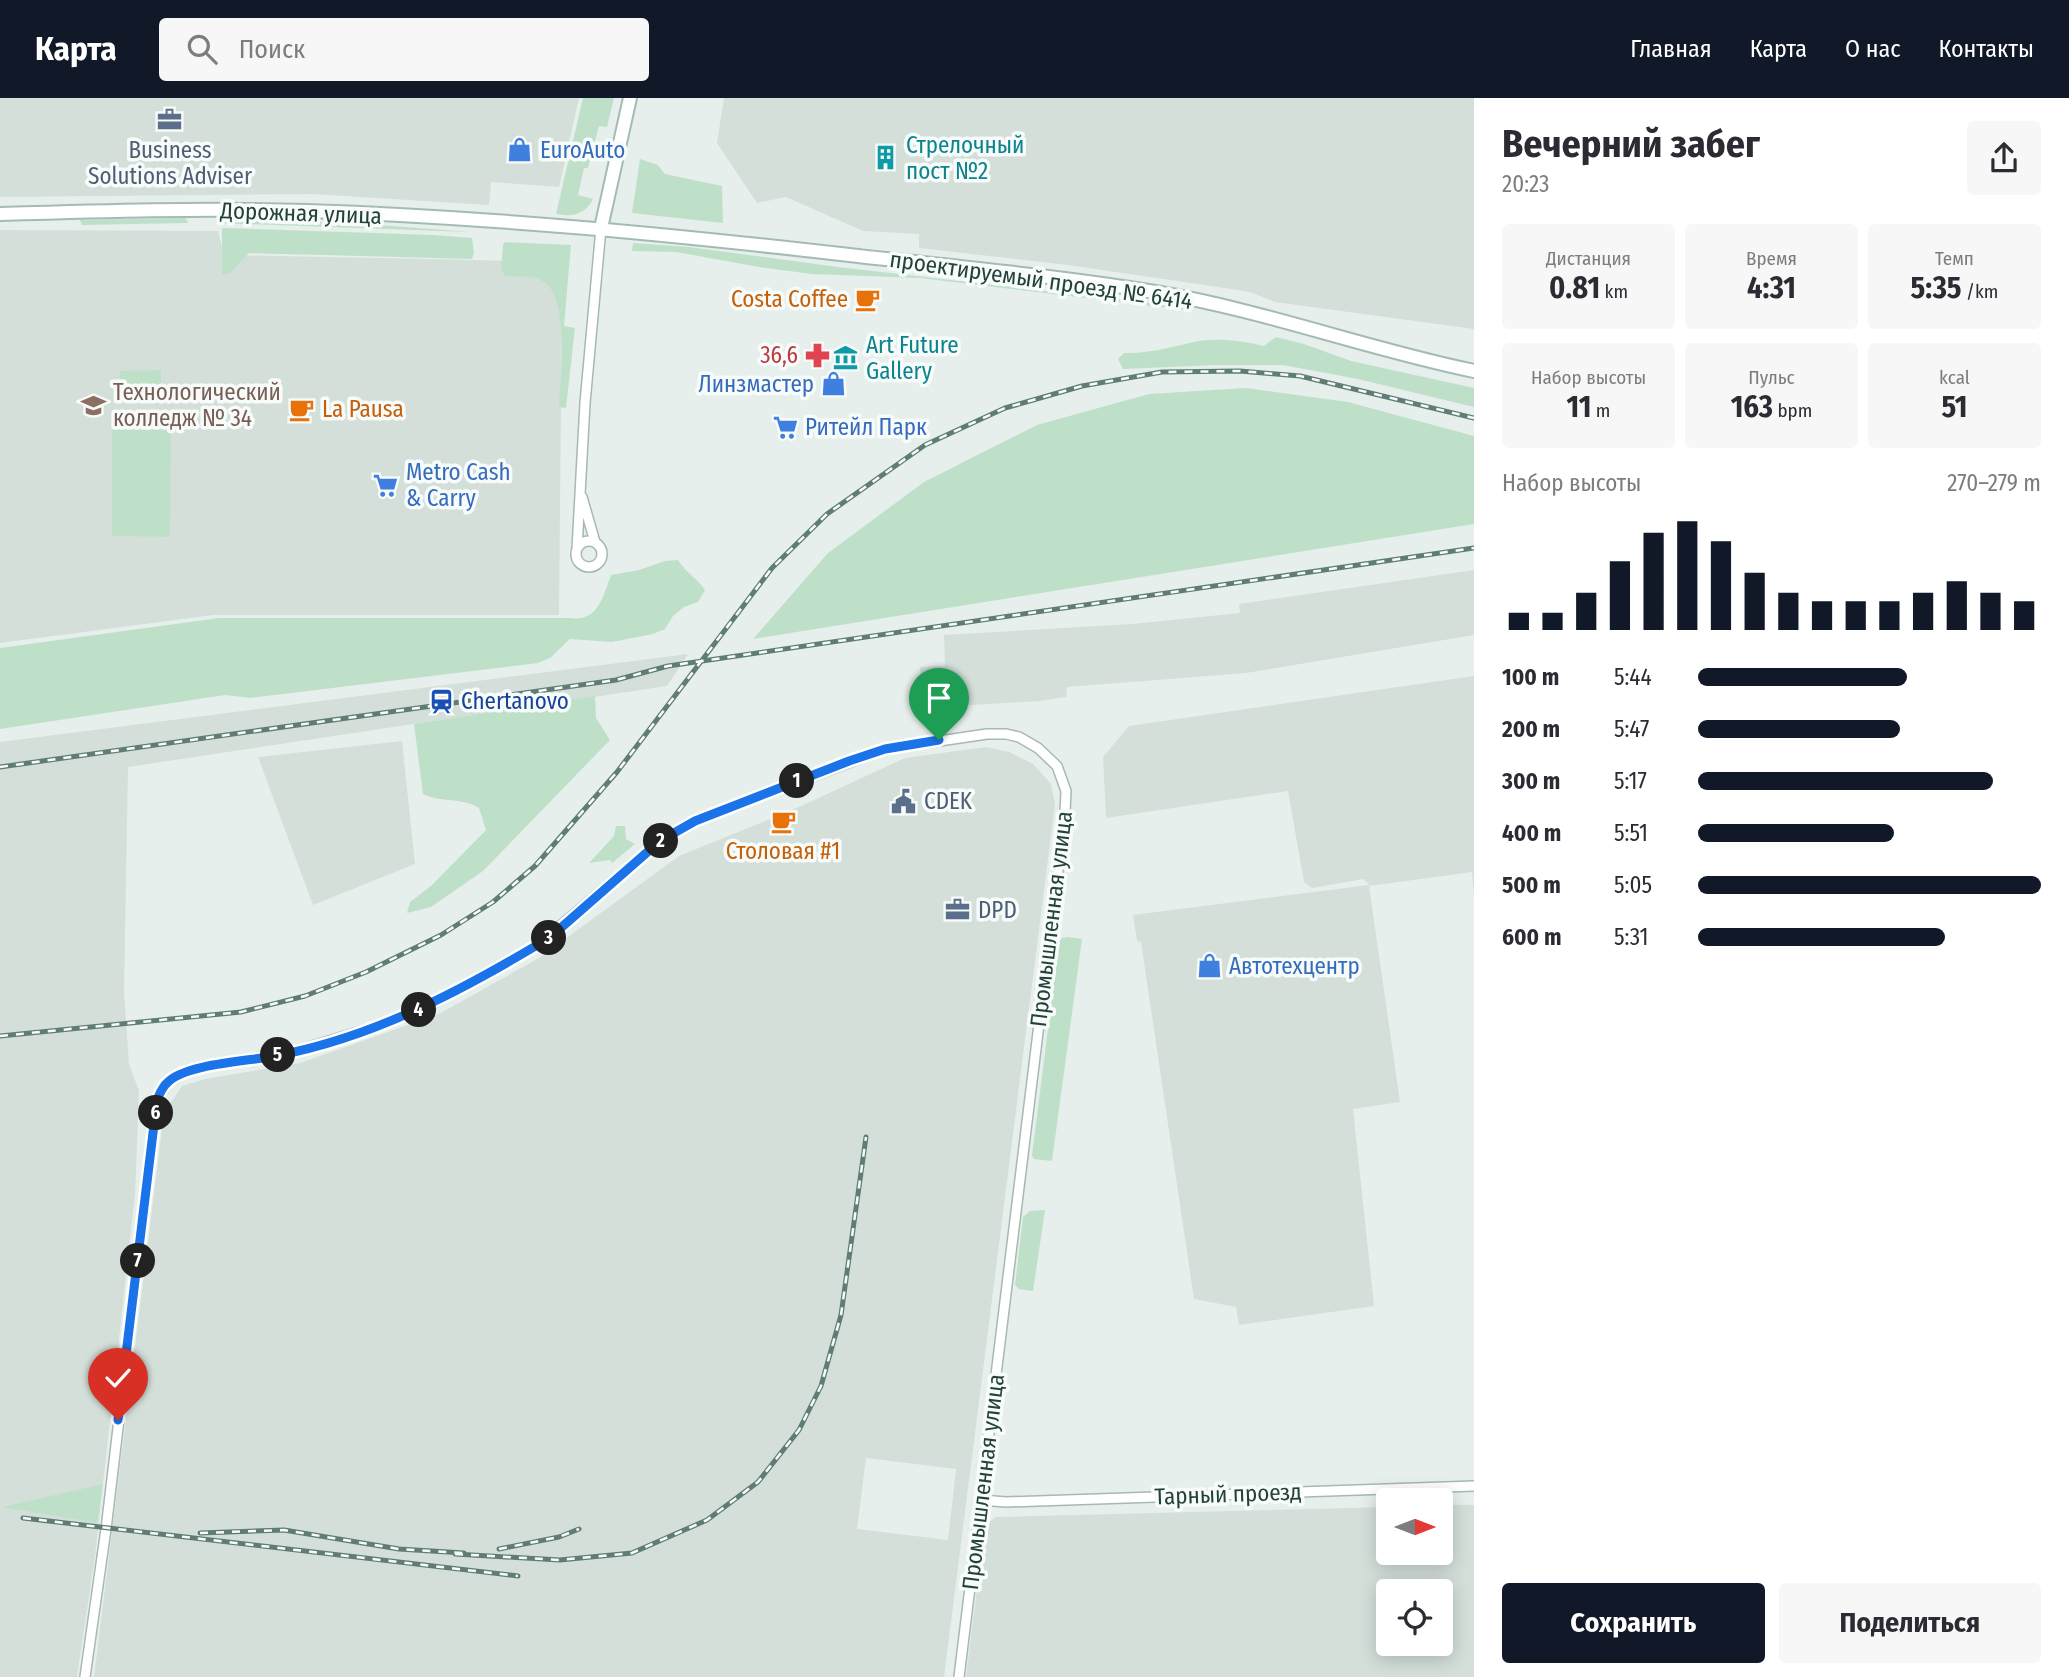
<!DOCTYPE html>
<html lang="ru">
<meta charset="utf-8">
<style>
:root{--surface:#fff;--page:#f7f7f7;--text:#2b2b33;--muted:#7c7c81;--accent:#111827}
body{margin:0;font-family:"Fira Sans Condensed",sans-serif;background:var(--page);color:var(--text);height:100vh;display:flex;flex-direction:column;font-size:26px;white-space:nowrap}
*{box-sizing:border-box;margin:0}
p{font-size:23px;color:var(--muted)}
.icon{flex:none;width:38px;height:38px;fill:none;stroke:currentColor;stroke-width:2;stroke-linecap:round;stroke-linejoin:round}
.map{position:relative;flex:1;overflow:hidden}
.panel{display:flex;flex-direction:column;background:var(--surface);width:595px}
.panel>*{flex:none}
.needle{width:46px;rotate:90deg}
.tools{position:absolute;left:1376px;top:1390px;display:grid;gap:14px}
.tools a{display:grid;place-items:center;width:77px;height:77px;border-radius:7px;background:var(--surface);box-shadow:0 4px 18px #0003;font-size:35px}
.pin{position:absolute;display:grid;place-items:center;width:60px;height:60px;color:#fff;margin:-72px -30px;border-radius:50% 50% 50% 0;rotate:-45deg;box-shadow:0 0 7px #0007}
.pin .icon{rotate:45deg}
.km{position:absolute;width:35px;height:35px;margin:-18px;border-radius:50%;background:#222;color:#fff;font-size:19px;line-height:35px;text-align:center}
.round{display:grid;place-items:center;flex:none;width:74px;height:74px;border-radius:7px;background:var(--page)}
.headline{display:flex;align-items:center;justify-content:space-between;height:119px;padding:0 28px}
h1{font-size:38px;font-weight:700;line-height:52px}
.figures{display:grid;grid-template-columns:repeat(3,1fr);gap:10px;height:119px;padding:7px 28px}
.figures div{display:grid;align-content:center;border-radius:7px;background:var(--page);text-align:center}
.figures b{font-size:30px;font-weight:700}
.figures small{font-size:19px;font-weight:400}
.figures p{font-size:19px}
.chart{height:196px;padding:14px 28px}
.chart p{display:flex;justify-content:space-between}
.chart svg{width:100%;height:126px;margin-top:7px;stroke:var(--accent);stroke-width:6}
.primary-button{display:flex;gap:14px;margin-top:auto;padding:14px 28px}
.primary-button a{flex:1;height:80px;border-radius:7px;background:var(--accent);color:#fff;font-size:28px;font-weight:700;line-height:80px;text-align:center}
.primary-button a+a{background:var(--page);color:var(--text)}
ul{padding:0 28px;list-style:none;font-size:23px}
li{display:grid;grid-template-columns:112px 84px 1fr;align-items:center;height:52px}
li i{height:18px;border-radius:9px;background:var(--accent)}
header{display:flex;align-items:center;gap:42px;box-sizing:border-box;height:98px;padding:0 35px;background:var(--accent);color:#fff}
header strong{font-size:33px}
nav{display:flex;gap:38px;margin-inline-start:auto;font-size:24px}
.search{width:490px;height:63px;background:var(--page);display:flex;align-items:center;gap:18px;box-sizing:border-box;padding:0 24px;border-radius:7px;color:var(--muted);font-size:26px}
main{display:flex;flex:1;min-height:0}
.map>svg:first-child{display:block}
.built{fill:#d4dfda;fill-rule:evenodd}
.green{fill:#bfe0c8}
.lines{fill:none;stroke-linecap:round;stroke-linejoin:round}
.street-casing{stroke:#a8b8b2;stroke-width:12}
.secondary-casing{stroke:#a4bbb3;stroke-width:16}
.street{stroke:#fff;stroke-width:9}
.secondary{stroke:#fff;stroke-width:12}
.rail-casing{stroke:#5f7d75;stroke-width:5}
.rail{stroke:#f7fbf9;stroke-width:2.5;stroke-dasharray:8;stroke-linecap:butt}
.route-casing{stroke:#fff;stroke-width:14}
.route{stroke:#1a73e8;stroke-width:9}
.labels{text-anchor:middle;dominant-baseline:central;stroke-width:7;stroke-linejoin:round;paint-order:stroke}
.culture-label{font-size:23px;fill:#0d838f;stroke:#f7fbf9;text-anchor:start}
.service-label{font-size:23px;fill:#4e5e75;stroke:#f7fbf9;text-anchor:start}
.shop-label{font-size:23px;fill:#366cbe;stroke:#f7fbf9;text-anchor:start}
.street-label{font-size:23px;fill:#24423a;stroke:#f7fbf9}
.food-label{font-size:23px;fill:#c56008;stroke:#f7fbf9;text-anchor:end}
.health-label{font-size:23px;fill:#be3a42;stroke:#f7fbf9;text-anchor:end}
.education-label{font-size:23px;fill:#785e54;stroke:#f7fbf9;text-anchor:start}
.transit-label{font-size:23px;fill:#164399;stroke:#f7fbf9;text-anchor:start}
</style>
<header>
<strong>Карта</strong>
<div class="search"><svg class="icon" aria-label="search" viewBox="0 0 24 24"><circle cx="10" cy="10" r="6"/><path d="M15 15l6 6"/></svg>Поиск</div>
<nav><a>Главная</a><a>Карта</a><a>О нас</a><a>Контакты</a></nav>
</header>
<main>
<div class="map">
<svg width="1474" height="1579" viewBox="0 0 1474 1579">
<rect width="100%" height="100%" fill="#e6efeb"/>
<!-- built -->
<path class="built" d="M0 0H579L559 89 491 84 489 107 313 96 0 99Z
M724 0H1474V231L1275 204 1250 194 1218 189 1068 167 919 150V136L863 133 786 99 757 105 717 45Z
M0 132 218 133 224 157 528 163 562 193 559 517H213L0 545Z
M1474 472V537L1246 575 1067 589 1066 599 1039 603 923 610 920 569 945 568 944 537 1132 526 1240 515 1239 506Z
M688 556 667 588 128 669 124 894 129 966 139 993 135 1096 95 1458 77 1579H0V644Z
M1474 578V798L1472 774 1369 788 1400 1004 1353 1011 1374 1208 1239 1227 1236 1209 1194 1201 1141 844 1137 843 1133 817 1369 787 1364 781 1312 790 1304 784 1288 693 1106 720 1103 659 1129 628Z
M402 643 415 766 313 807 258 659Z
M986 649 1009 654 1033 666 1051 686 1055 706 944 1579H94L164 1015 182 988 205 981 300 965 439 916 539 860 679 758 797 710 905 660ZM866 1360 956 1371 948 1442 857 1431Z
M1440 1407H1474V1579H966L985 1427 996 1419 1388 1409V1454H1440ZM1388 1493H1440V1545H1388Z"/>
<!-- green -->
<path class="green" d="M583 0H614L607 29 599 28 588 70H584L578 97 593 101C585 117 572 119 556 116Z
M640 61 658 67 665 76 722 88 723 125 632 115Z
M186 120 188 125 82 127 80 122Z
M220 120 365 126 471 134 215 125Z
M222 130 434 137 472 140 474 155 472 161 249 155 229 176H222Z
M505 144 571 147 564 228 575 230 566 310 559 309C560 282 572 191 538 181 529 178 516 179 505 178L501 171 503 147Z
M633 145 689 149 838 169 1185 209V212L920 180 812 176 759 169 676 154 632 153Z
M1276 239 1304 246 1351 263 1474 290V309L1358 281 1283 267H1216L1123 271 1118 261 1124 255C1150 256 1174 248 1199 243 1220 240 1244 243 1264 248Z
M161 272V294L120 295V273Z
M1246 290 1348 304 1474 338V426L753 541 828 455 924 384 1037 327 1149 296Z
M112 332H171L170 439 112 438Z
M678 462C686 475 697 480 705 492L698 504 684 509 673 518 665 531 653 536 612 544 570 541 550 560 538 565 250 600 225 597 0 631V550L219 520H569C598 524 602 501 611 477L639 472 665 463Z
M595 598 596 620 610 642 483 773 431 809 407 815 410 804 431 788 486 732 479 710C462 699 441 705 423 696L414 626Z
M616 728H625L626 741 635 746 612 765 610 762 589 765 614 738Z
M1067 839 1082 841 1052 1063 1034 1061 1032 1057 1059 844 1062 840Z
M1045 1112 1033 1193 1019 1191 1015 1187 1023 1119 1030 1113Z
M103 1386 97 1425 2 1409Z"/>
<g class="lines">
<defs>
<path id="street" d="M582 399 595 444
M576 456a13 13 0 1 1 26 0a13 13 0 1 1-26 0Z
M577 451 585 305 601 130
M981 1402 1006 1404 1474 1388
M85 1579 106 1431 157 1002 168 984 189 972 296 953 378 928 430 907 539 846 660 743 695 723 885 651 987 636H1006L1019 639 1038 650 1057 668 1066 693 1065 714 959 1579"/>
<path id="secondary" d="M0 116C102 113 204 110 307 113 491 119 675 137 858 158 957 169 1057 178 1155 194 1263 212 1367 251 1474 273
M601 130 630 0"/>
</defs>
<!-- street casing -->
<use href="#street" class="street-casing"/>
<!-- secondary casing -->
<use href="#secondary" class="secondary-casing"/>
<!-- street -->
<use href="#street" class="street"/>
<!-- secondary -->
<use href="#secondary" class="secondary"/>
<defs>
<path id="rail" d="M0 669 616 582 668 568 1474 450
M0 938 241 914 305 898 366 874 441 837 493 804 535 768 617 674 772 470 827 416 925 347 1005 310 1082 288 1162 274 1240 273 1300 278 1474 320
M23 1420 518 1478
M200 1435 284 1432 399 1451 464 1455
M499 1451 559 1439 579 1431
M455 1456 560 1462 632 1455 707 1422 758 1384 799 1332 821 1288 841 1217 866 1039"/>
</defs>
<!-- rail casing -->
<use href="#rail" class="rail-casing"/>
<!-- rail -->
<use href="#rail" class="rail"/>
</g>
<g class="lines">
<defs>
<path id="route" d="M118 1322 157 1002C160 995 162 989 168 984 186 966 249 963 275 958 371 940 457 895 539 846L555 835 660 743 695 723 849 663 885 651 939 642"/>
</defs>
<!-- route casing -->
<use href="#route" class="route-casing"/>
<!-- route -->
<use href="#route" class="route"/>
</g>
<!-- icons -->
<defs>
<symbol id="office-bare" viewBox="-9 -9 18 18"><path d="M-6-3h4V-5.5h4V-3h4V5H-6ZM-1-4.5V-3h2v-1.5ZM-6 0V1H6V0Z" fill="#5c6f8a" stroke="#f7fbf9" stroke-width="2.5" paint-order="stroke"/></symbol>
<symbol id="shop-bare" viewBox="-9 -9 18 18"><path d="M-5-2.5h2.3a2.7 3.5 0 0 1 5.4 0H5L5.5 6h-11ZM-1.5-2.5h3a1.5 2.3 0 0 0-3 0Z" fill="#3f7fe0" stroke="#f7fbf9" stroke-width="2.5" paint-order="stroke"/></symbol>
<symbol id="building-bare" viewBox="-9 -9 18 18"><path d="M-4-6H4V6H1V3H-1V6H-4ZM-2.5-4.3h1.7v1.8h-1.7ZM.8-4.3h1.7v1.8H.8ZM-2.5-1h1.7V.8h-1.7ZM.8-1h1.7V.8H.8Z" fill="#0f9aa8" stroke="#f7fbf9" stroke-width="2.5" paint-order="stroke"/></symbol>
<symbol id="cafe-bare" viewBox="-9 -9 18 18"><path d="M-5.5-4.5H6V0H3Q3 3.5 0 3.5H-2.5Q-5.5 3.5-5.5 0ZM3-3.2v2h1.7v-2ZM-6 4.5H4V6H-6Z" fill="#e8710a" stroke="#f7fbf9" stroke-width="2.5" paint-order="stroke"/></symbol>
<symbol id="pharmacy-bare" viewBox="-9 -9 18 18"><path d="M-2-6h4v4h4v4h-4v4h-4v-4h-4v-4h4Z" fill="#e0444e" stroke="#f7fbf9" stroke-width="2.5" paint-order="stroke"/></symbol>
<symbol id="museum-bare" viewBox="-9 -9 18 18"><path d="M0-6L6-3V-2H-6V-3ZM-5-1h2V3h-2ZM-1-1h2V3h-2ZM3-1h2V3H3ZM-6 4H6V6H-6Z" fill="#0f9aa8" stroke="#f7fbf9" stroke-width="2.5" paint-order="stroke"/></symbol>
<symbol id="university-bare" viewBox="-9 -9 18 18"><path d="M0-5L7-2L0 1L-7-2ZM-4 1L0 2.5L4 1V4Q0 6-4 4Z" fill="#8d6e63" stroke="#f7fbf9" stroke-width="2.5" paint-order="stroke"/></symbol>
<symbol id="supermarket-bare" viewBox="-9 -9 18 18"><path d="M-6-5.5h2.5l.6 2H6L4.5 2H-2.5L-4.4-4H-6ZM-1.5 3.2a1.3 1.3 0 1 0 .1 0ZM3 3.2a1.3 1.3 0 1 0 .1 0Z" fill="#3f7fe0" stroke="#f7fbf9" stroke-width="2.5" paint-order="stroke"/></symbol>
<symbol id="station-bare" viewBox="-9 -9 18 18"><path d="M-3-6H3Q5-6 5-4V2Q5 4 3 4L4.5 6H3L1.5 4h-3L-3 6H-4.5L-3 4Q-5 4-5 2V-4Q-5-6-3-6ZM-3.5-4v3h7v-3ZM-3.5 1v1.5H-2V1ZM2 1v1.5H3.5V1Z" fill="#1a4fb4" stroke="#f7fbf9" stroke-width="2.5" paint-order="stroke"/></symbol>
<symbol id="civic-bare" viewBox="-9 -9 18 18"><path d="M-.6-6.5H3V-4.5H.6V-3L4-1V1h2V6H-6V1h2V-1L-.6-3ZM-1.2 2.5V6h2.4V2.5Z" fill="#5c6f8a" stroke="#f7fbf9" stroke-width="2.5" paint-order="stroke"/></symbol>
</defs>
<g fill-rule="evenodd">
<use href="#office-bare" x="152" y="4" width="35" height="35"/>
<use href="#shop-bare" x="502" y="34" width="35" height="35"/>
<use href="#building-bare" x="868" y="42" width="35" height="35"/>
<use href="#cafe-bare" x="850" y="184" width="35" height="35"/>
<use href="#pharmacy-bare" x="800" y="240" width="35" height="35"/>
<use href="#museum-bare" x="828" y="242" width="35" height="35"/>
<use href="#shop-bare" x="816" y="268" width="35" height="35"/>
<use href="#university-bare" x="76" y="290" width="35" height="35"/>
<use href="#cafe-bare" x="284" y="294" width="35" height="35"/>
<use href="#supermarket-bare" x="768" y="312" width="35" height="35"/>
<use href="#supermarket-bare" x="368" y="370" width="35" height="35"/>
<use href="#station-bare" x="424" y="586" width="35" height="35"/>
<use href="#civic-bare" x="886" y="686" width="35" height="35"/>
<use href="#cafe-bare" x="766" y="706" width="35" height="35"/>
<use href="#office-bare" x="940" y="794" width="35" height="35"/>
<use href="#shop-bare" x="1192" y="850" width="35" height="35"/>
</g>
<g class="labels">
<!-- culture labels -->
<g class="culture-label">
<text x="906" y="47">Стрелочный<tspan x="906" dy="26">пост №2</tspan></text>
<text x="866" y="247">Art Future<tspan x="866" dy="26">Gallery</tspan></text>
</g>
<!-- service labels -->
<g class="service-label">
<text x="170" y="52" text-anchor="middle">Business<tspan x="170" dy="26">Solutions Adviser</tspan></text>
<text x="924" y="703">CDEK</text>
<text x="978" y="812">DPD</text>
</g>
<!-- shop labels -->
<g class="shop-label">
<text x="540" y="52">EuroAuto</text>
<text x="814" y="286" text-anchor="end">Линзмастер</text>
<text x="805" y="329">Ритейл Парк</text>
<text x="406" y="374">Metro Cash<tspan x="406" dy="26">&amp; Carry</tspan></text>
<text x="1229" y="868">Автотехцентр</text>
</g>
<!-- street labels -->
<g class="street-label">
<text transform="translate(301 115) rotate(2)">Дорожная улица</text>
<text transform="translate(1041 182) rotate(8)">проектируемый проезд № 6414</text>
<text transform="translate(1051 821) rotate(-83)">Промышленная улица</text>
<text transform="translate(983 1384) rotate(-83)">Промышленная улица</text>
<text transform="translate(1228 1396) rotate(-2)">Тарный проезд</text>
</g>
<!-- food labels -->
<g class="food-label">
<text x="848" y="201">Costa Coffee</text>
<text x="322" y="311" text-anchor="start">La Pausa</text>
<text x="783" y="753" text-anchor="middle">Столовая #1</text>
</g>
<!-- health labels -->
<g class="health-label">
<text x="798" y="257">36,6</text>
</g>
<!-- education labels -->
<g class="education-label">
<text x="113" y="294">Технологический<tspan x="113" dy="26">колледж № 34</tspan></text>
</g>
<!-- transit labels -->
<g class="transit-label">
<text x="461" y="603">Chertanovo</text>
</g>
</g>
</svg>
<div class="tools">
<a><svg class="needle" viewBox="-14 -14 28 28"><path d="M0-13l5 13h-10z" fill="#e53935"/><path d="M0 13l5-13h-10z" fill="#7c7c81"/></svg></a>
<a><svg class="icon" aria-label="locate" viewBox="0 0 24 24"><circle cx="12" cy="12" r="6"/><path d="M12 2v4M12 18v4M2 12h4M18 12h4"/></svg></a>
</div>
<div class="pin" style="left:939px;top:642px;background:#1e9e55"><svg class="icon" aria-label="arrive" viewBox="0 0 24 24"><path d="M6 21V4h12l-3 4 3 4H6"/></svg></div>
<div class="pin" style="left:118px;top:1322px;background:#d93025"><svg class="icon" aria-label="check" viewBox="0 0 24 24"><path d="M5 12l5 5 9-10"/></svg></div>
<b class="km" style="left:797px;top:683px">1</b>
<b class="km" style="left:661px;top:743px">2</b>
<b class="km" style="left:549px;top:840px">3</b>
<b class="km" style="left:419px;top:912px">4</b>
<b class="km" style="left:278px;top:957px">5</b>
<b class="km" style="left:156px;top:1015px">6</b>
<b class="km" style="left:138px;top:1163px">7</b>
</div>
<section class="panel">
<div class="headline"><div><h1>Вечерний забег</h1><p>20:23</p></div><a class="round"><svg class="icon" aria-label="share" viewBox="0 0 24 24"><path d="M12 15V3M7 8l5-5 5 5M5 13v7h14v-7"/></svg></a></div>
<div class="figures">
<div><p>Дистанция</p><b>0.81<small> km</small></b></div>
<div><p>Время</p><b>4:31</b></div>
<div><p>Темп</p><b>5:35<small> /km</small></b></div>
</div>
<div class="figures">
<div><p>Набор высоты</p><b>11<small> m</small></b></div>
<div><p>Пульс</p><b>163<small> bpm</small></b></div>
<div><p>kcal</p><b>51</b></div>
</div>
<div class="chart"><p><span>Набор высоты</span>270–279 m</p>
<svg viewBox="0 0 160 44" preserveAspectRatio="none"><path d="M5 44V38M15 44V38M25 44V31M35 44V20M45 44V10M55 44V6M65 44V13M75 44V24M85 44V31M95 44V34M105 44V34M115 44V34M125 44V31M135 44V27M145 44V31M155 44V34"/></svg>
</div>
<ul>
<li><b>100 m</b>5:44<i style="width:61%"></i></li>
<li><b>200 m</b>5:47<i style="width:59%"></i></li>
<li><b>300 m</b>5:17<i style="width:86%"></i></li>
<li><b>400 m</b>5:51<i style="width:57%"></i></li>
<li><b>500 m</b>5:05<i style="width:100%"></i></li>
<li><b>600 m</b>5:31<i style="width:72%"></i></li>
</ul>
<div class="primary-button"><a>Сохранить</a><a>Поделиться</a></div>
</section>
</main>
